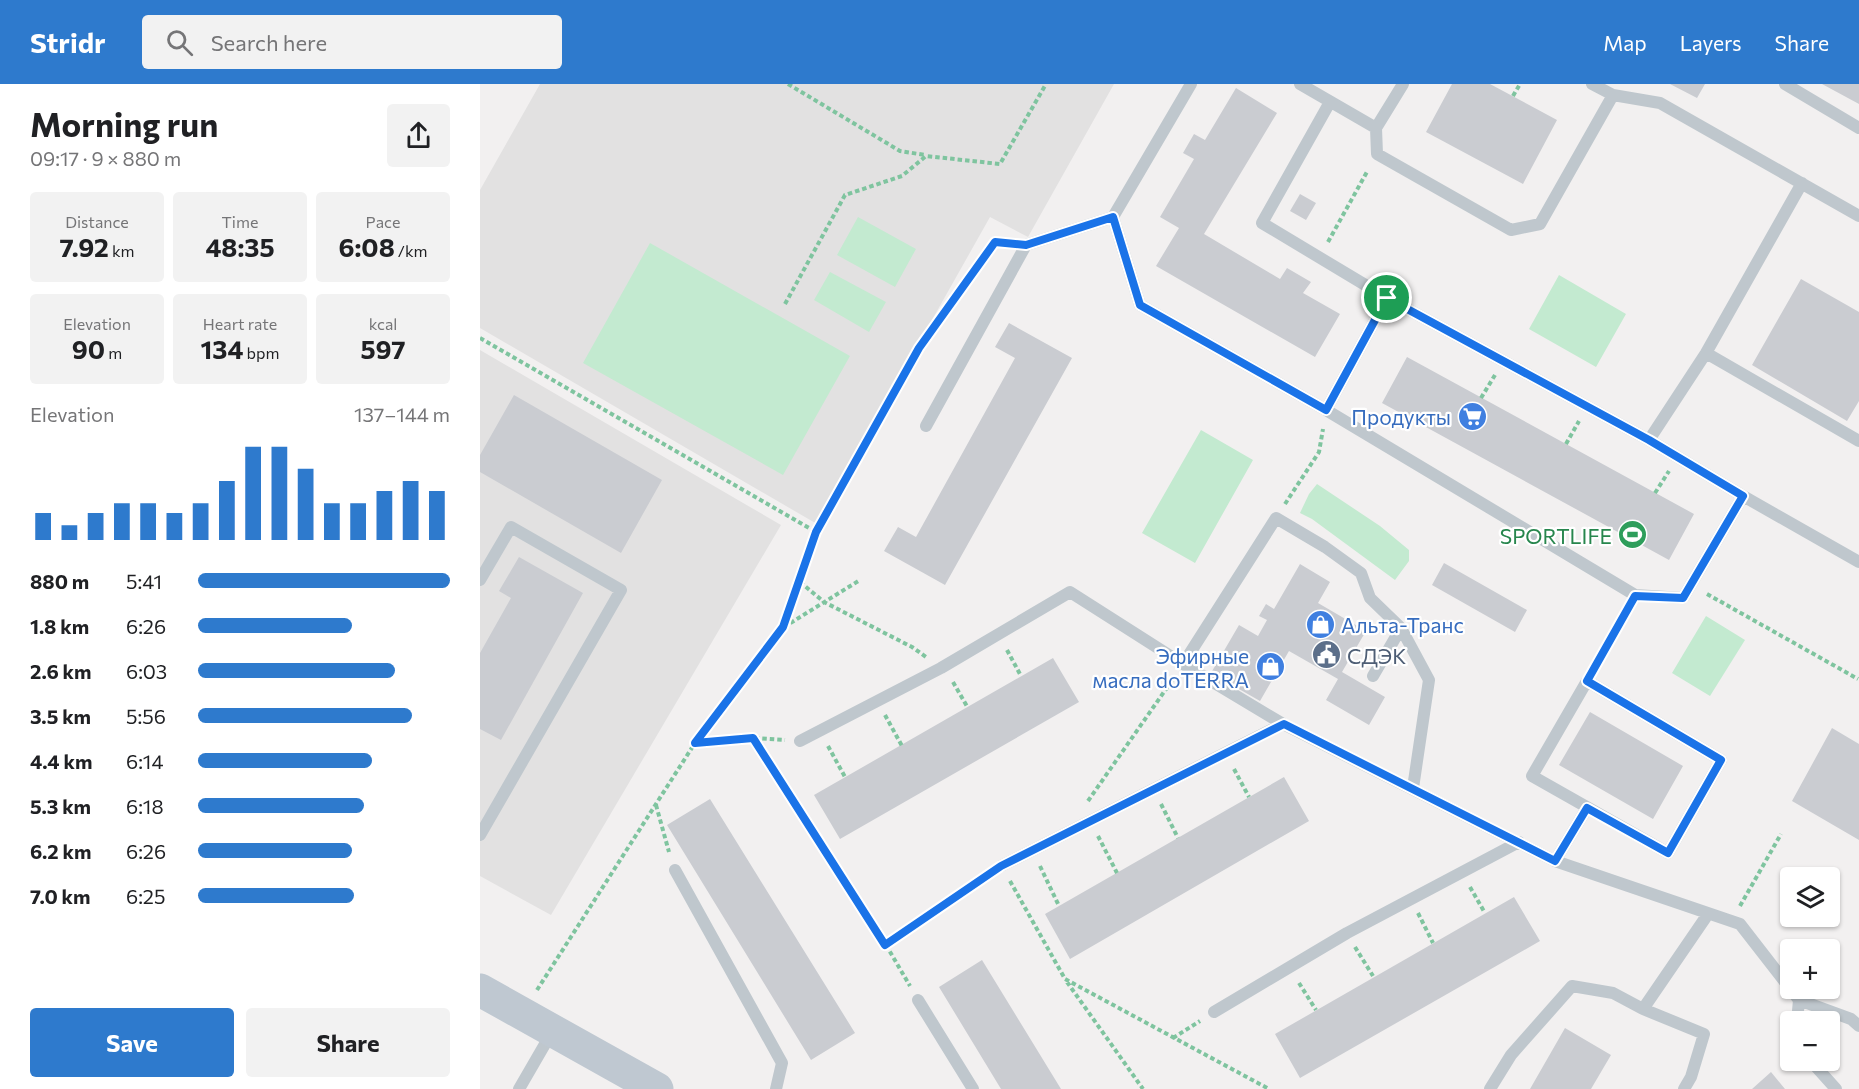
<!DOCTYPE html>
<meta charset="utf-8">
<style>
:root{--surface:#fff;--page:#f2f2f2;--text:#202124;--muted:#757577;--accent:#2e7acd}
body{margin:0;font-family:Commissioner,sans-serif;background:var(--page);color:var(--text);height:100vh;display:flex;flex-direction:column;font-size:22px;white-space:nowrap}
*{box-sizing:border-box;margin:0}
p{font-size:20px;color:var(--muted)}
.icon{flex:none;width:33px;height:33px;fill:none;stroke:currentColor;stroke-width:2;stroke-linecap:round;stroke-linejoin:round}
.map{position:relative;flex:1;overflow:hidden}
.drawer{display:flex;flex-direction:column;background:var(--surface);width:480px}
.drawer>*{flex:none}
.fabs{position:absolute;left:1300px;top:783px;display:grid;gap:12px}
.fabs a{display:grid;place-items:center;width:60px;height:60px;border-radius:6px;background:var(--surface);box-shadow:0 2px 4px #0004;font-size:30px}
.pin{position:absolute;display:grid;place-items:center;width:51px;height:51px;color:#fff;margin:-26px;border:3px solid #fff;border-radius:50%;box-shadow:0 2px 6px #0007}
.round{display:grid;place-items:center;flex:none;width:63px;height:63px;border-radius:6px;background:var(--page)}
.summary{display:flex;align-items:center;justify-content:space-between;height:102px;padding:0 30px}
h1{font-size:33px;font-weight:700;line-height:45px}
.metrics{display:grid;grid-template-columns:repeat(3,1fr);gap:9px;height:102px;padding:6px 30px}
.metrics div{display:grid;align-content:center;border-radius:6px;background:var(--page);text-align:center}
.metrics b{font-size:26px;font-weight:700}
.metrics small{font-size:16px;font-weight:400}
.metrics p{font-size:16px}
.chart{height:168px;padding:12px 30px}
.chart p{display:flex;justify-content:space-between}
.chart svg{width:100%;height:108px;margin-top:6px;stroke:var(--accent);stroke-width:6}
.primary-button{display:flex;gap:12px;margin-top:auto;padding:12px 30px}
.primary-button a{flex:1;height:69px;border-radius:6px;background:var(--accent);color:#fff;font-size:24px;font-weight:700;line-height:69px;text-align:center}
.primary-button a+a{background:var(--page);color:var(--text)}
ul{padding:0 30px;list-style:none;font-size:20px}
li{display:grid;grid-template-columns:96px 72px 1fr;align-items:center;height:45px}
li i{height:15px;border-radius:8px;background:var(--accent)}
header{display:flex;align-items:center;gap:36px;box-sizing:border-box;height:84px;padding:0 30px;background:var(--accent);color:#fff}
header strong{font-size:28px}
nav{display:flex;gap:33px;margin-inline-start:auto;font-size:21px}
.search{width:420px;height:54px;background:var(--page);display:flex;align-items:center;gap:15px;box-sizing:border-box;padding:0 21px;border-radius:6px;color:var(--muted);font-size:22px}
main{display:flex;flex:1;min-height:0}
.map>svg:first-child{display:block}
.education{fill:#e2e1e1}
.green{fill:#c3ead0}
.building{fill:#caccd1}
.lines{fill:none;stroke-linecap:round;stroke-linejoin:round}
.path{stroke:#7fc49f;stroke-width:4;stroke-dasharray:4.5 3;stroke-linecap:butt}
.lane{stroke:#bfc7cd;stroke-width:12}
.secondary{stroke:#bfc8d1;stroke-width:33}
.route-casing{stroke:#fff;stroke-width:12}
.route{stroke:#1a73e8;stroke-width:8}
.labels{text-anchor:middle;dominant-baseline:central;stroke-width:4.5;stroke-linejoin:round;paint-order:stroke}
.shop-label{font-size:21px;fill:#366cbe;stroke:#fff;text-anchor:end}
.leisure-label{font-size:21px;fill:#27864d;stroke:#fff;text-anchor:end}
.service-label{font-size:21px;fill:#4e5e75;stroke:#fff;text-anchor:start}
</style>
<header>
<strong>Stridr</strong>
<div class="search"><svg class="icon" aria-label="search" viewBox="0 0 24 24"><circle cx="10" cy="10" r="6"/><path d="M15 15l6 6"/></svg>Search here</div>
<nav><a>Map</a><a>Layers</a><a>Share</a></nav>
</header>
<main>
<section class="drawer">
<div class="summary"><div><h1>Morning run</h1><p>09:17 · 9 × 880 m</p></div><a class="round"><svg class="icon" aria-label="share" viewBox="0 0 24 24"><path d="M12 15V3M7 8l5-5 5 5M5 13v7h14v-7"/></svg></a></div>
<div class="metrics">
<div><p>Distance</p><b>7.92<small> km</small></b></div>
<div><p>Time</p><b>48:35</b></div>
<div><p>Pace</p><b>6:08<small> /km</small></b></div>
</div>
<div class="metrics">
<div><p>Elevation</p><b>90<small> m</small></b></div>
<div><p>Heart rate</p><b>134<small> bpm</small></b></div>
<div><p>kcal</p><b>597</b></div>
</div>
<div class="chart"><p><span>Elevation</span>137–144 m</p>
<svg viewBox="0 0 160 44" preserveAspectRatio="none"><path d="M5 44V33M15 44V38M25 44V33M35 44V29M45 44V29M55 44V33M65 44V29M75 44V20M85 44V6M95 44V6M105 44V15M115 44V29M125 44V29M135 44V24M145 44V20M155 44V24"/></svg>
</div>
<ul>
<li><b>880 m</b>5:41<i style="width:100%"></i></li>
<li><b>1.8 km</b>6:26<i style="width:61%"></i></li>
<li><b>2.6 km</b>6:03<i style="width:78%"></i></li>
<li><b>3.5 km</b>5:56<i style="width:85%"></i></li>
<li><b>4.4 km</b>6:14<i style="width:69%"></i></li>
<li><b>5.3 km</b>6:18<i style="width:66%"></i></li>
<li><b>6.2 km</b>6:26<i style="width:61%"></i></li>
<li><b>7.0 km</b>6:25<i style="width:62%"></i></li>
</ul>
<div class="primary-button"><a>Save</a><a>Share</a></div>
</section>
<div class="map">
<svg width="1379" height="1005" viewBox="0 0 1379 1005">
<rect width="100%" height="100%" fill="#f2f0f0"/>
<!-- education -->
<path class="education" d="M60 0H634L548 153 510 133 337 440 0 244V106Z
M0 266 301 441 71 831 0 792Z"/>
<!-- green -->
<path class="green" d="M378 133 436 165 415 203 357 171Z
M170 159 370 272 303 391 103 279Z
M350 188 406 218 389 248 334 216Z
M1079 191 1146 230 1116 283 1049 245Z
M721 346 773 376 715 479 662 449Z
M837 400 900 442 929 466V477L915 496 832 435 820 429 829 410Z
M1226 532 1265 556 1230 612 1192 589Z"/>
<!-- building -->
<path class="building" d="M972 0H1010L1077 36 1043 100 946 48Z
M1190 0H1225L1217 14Z
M1342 0H1379V20Z
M756 4 797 29 724 150 800 195 807 184 831 198 823 209 860 230 835 273 676 182 699 144 680 133 714 75 703 69 714 50 725 56Z
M820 110 836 119 826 136 810 127Z
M1321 195 1379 228V317L1367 337 1272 281Z
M529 239 592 274 465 501 404 467 418 443 436 453 535 274 515 263Z
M927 273 1214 430 1189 476 902 319Z
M34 311 182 396 141 469 0 388V371Z
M39 473 103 509 21 656 0 645V569L31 514 19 507Z
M964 479 1047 526 1035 548 952 501Z
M820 480 850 498 838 519 886 547 862 588 905 613 889 641 846 616 858 595 809 567 780 617 731 589 759 541 778 552 787 536 779 532 786 520 794 525Z
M573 574 599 618 360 755 334 711Z
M1110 628 1203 682 1173 735 1079 681Z
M1352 644 1379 660V756L1312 717Z
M804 693 829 737 590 875 565 830Z
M230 715 375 949 331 976 187 741Z
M1034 813 1060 857 820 994 795 950Z
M502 876 581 1005H521L459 903Z
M1085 944 1131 971 1111 1005H1050Z
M1291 988 1305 1005H1272Z"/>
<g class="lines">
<!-- path -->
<path class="path" d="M308 0 420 67 445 71
M1033 12 1040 0
M848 158 888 86
M305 220 365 111 422 92 446 72 520 80 566 0
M0 254 336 448
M1001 314 1015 291
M1086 360 1099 337
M1175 409 1189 387
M805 420 839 368 843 345
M320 498 344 518 432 563 446 573
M1227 510 1378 595
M304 543 380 496
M527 566 541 592
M1116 581 1147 525
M473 598 488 624
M405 631 422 662
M274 654 406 861 507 792
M215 659 274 654 305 656
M348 662 365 693
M754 685 769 713
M608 717 693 595
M681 720 698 754
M176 721 189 768
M618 752 637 789
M560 782 579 822
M530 797 585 895 789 1005
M990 803 1005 829
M1260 822 1301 750
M938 829 953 859
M406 861 430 902
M875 863 893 892
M587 898 663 1005
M819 899 836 926
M57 906 215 659 303 543 336 448 439 264 515 158 526 159
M693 954 720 937"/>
<!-- lane -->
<path class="lane" d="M711 0 633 133 660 221 846 326 1155 511 1203 514 1263 412 1379 478
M820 0 896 44 897 70 1031 146 1060 140 1133 11 1112 0
M1305 0 1379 44
M1133 11 1180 19 1379 132
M850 18 782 139 907 214 1169 356 1263 412
M896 44 923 0
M1226 269 1379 357
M846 326 907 214
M446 342 546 161 633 133
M1169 356 1226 269 1322 99
M0 496 31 443 141 506 0 751
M921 544 949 596 933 704
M703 580 796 434 845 463 881 489 890 514 921 544 893 592
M1107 597 1241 676 1188 769 1052 692Z
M320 657 461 584 590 508 703 580 803 640 1075 777 1260 840 1319 916 1371 935 1379 942
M1075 777 1107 724
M521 782 803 640
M195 786 302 979 296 1005
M438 916 493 1005
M734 928 867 849 1039 758
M1317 938 1319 916
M1330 976 1356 1005
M39 1005 72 948
M1010 1005 1031 971 1092 902 1133 909 1163 925
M1204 1005 1211 993 1224 950 1163 925 1228 830"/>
<!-- secondary -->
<path class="secondary" d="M0 906 177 1005"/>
</g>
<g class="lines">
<defs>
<path id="route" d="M633 133 660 221 846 326 907 214 1169 356 1263 412 1203 514 1155 512 1107 597 1241 676 1188 769 1107 724 1075 777 804 640 521 782 405 861 273 654 215 659 303 543 336 448 439 264 515 158 546 161Z"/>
</defs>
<!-- route casing -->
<use href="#route" class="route-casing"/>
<!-- route -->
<use href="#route" class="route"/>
</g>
<!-- icons -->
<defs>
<symbol id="supermarket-disc" viewBox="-11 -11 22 22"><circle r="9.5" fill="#3f7fe0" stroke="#fff"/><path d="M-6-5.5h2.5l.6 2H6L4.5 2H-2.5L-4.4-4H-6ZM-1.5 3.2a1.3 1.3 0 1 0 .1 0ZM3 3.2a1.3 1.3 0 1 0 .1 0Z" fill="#fff"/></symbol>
<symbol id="stadium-disc" viewBox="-11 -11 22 22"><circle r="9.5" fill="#2e9e5b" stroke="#fff"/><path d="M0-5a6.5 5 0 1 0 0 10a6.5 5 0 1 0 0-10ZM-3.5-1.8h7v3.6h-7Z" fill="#fff"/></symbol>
<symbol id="shop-disc" viewBox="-11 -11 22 22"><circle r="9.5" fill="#3f7fe0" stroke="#fff"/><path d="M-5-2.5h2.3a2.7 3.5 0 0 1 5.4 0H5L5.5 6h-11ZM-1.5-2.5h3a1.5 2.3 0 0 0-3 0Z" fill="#fff"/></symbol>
<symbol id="civic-disc" viewBox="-11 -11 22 22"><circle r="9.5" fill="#5c6f8a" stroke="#fff"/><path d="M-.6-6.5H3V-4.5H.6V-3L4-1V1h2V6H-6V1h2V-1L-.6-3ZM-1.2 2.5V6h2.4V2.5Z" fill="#fff"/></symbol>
</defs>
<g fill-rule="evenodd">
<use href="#supermarket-disc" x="976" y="316" width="33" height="33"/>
<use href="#stadium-disc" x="1136" y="434" width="33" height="33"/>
<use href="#shop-disc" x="824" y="524" width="33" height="33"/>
<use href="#civic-disc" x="830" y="554" width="33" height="33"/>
<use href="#shop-disc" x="774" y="566" width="33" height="33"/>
</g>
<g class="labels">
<!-- shop labels -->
<g class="shop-label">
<text x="971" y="332">Продукты</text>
<text x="861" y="540" text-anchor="start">Альта-Транс</text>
<text x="769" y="571">Эфирные<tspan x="769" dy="24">масла doTERRA</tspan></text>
</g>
<!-- leisure labels -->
<g class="leisure-label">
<text x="1132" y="451">SPORTLIFE</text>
</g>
<!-- service labels -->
<g class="service-label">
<text x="867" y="571">СДЭК</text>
</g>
</g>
</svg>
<div class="fabs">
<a><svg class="icon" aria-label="layers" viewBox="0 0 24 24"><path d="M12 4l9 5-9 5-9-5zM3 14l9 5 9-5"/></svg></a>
<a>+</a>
<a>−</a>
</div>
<div class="pin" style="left:907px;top:214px;background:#1e9e55"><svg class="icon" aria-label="arrive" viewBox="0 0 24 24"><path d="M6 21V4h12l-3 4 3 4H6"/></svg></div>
</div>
</main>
